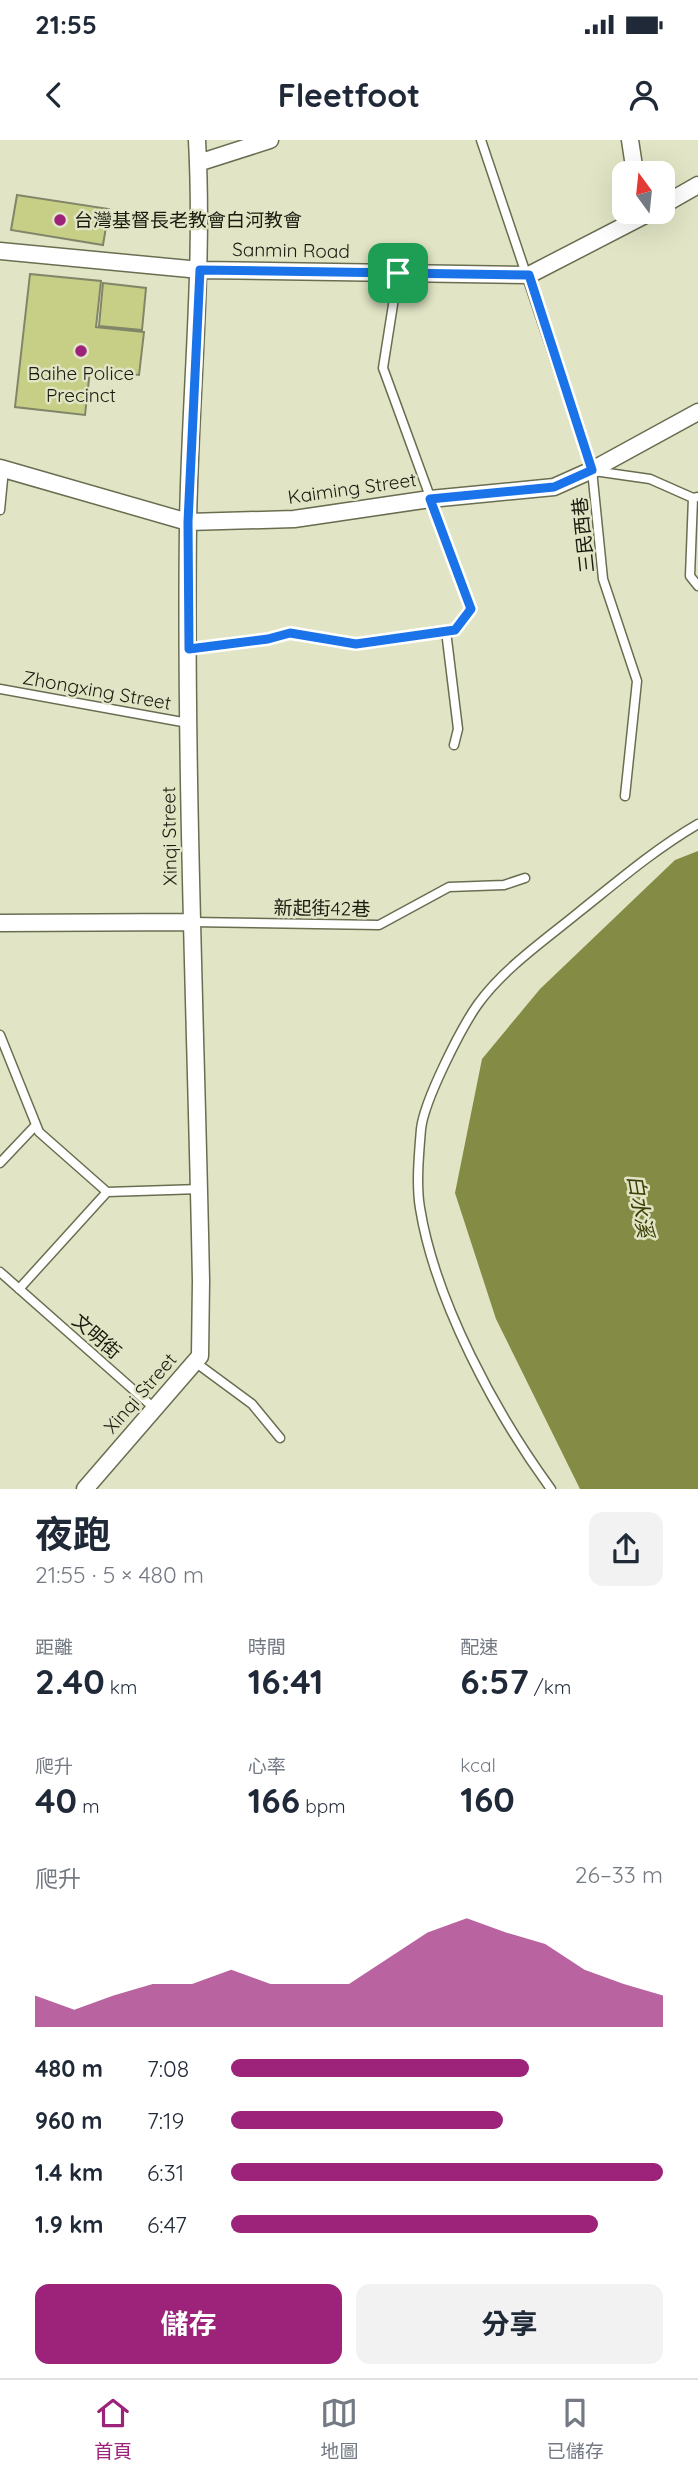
<!DOCTYPE html>
<html lang="zh-TW">
<meta charset="utf-8">
<style>
:root{--surface:#fff;--page:#f2f2f3;--text:#1f2937;--muted:#747a83;--line:#e0e1e3;--accent:#9c227a}
body{margin:0;font-family:Quicksand,"Noto Sans TC",sans-serif;background:var(--page);color:var(--text);height:100vh;display:flex;flex-direction:column;font-size:26px;white-space:nowrap}
*{box-sizing:border-box;margin:0}
p{font-size:23px;color:var(--muted)}
.icon{flex:none;width:38px;height:38px;fill:none;stroke:currentColor;stroke-width:2;stroke-linecap:round;stroke-linejoin:round}
.map{position:relative;height:1349px;overflow:hidden}
.drawer{display:flex;flex-direction:column;background:var(--surface);flex:1}
.drawer>*{flex:none}
.needle{width:46px;rotate:345deg}
.fabs{position:absolute;left:612px;top:21px;display:grid;gap:14px}
.fabs a{display:grid;place-items:center;width:63px;height:63px;border-radius:14px;background:var(--surface);box-shadow:0 7px 28px #0002;font-size:35px}
.pin{position:absolute;display:grid;place-items:center;width:60px;height:60px;color:#fff;margin:-30px;border-radius:14px;box-shadow:0 4px 10px #0006}
.round{display:grid;place-items:center;flex:none;width:74px;height:74px;border-radius:14px;background:var(--page)}
.head{display:flex;align-items:center;justify-content:space-between;height:119px;padding:0 35px}
h1{font-size:38px;font-weight:700;line-height:52px}
.figures{display:grid;grid-template-columns:repeat(3,1fr);gap:10px;height:119px;padding:7px 35px}
.figures div{display:grid;align-content:center}
.figures b{font-size:35px;font-weight:700}
.figures small{font-size:19px;font-weight:400}
.figures p{font-size:19px}
.chart{height:196px;padding:14px 35px}
.chart p{display:flex;justify-content:space-between}
.chart svg{width:100%;height:126px;margin-top:7px;fill:var(--accent);opacity:.7}
.primary-button{display:flex;gap:14px;margin-top:auto;padding:14px 35px}
.primary-button a{flex:1;height:80px;border-radius:14px;background:var(--accent);color:#fff;font-size:28px;font-weight:700;line-height:80px;text-align:center}
.primary-button a+a{background:var(--page);color:var(--text)}
ul{padding:0 35px;list-style:none;font-size:23px}
li{display:grid;grid-template-columns:112px 84px 1fr;align-items:center;height:52px}
li i{height:18px;border-radius:9px;background:var(--accent)}
.status{display:flex;justify-content:space-between;align-items:center;height:49px;padding:0 35px;background:var(--surface);direction:ltr}
.status svg{height:19px;fill:currentColor}
header{display:flex;justify-content:space-between;align-items:center;height:91px;padding:0 35px;background:var(--surface);font-size:32px;font-weight:700}
.dock{display:flex;justify-content:space-around;align-items:center;height:98px;border-top:2px solid var(--line);background:var(--surface);font-size:19px;color:var(--muted)}
.dock a{display:grid;justify-items:center;gap:4px}
.dock .selected{color:var(--accent)}
.map>svg:first-child{display:block}
.water{fill:#848b44}
.building{fill:#c7cf87;stroke:#828668;stroke-width:2}
.lines{fill:none;stroke-linecap:round;stroke-linejoin:round}
.lane-casing{stroke:#6a6e51;stroke-width:11}
.street-casing{stroke:#6a6e51;stroke-width:19}
.lane{stroke:#fff;stroke-width:8}
.street{stroke:#fff;stroke-width:16}
.route-casing{stroke:#fff;stroke-width:14}
.route{stroke:#1a73e8;stroke-width:9}
.poi-dot{fill:#9c227a;stroke:#e1e5c5;stroke-width:2.5}
.labels{text-anchor:middle;dominant-baseline:central;stroke-width:5;stroke-linejoin:round;paint-order:stroke}
.poi-label{font-size:19px;fill:#191b0f;stroke:#e1e5c5;text-anchor:start}
.street-label{font-size:19px;fill:#191b0f;stroke:#e1e5c5}
.water-label{font-size:21px;font-style:italic;fill:#3b3f05;stroke:#e1e5c5}
</style>
<div class="status"><b>21:55</b><svg viewBox="0 0 49 12"><path d="M0 12V9h3v3zM5 12V6h3v6zM10 12V3h3v9zM15 12V0h3v12zM26 1h20v11H26zM47 4h2v5h-2z"/></svg></div>
<header><svg class="icon" aria-label="back" viewBox="0 0 24 24"><path d="M15 5l-7 7 7 7"/></svg>Fleetfoot<svg class="icon" aria-label="person" viewBox="0 0 24 24"><circle cx="12" cy="8" r="4"/><path d="M4 21q1-7 8-7t8 7"/></svg></header>
<div class="map">
<svg width="698" height="1349" viewBox="0 0 698 1349">
<rect width="100%" height="100%" fill="#e1e5c5"/>
<!-- water -->
<path class="water" d="M698 711V1349H580L496 1179 455 1053 482 919 540 849 675 720Z"/>
<!-- building -->
<path class="building" d="M17 55 109 69 103 105 11 90Z
M30 134 101 141 96 187 144 192 139 235 90 230 85 275 15 267Z
M103 143 146 148 142 190 99 186Z"/>
<g class="lines">
<defs>
<path id="lane" d="M481 0 592 330 603 439 637 541 625 656
M594 331 650 339 693 358 698 357
M693 358 690 436 698 446
M0 370 4 329
M446 491 458 589 454 605
M189 509 268 499 290 493 356 504 455 490 471 469 383 228 398 133
M0 549 188 583
M192 782 379 785 449 747 504 745 525 738
M0 895 39 992 107 1052 200 1049
M0 1023 36 985
M0 1132 154 1268
M19 1149 107 1052
M195 1222 252 1264 280 1298
M551 1349C496 1274 435 1161 420 1068 416 1045 419 1013 421 989 424 961 461 888 478 864 504 828 545 800 579 772 618 741 655 709 698 684"/>
<path id="street" d="M630 0 635 33
M198 23 270 0
M663 65 698 45
M0 111 200 130 529 135 651 72
M0 328 188 382 294 379 430 359 554 347 592 330 698 272
M0 783 191 782
M85 1349 200 1216 201 1141C196 888 185 636 188 384 190 256 204 129 197 0"/>
</defs>
<!-- lane casing -->
<use href="#lane" class="lane-casing"/>
<!-- street casing -->
<use href="#street" class="street-casing"/>
<!-- lane -->
<use href="#lane" class="lane"/>
<!-- street -->
<use href="#street" class="street"/>
</g>
<g class="lines">
<defs>
<path id="route" d="M200 130 529 135 592 330 554 347 430 359 471 469 455 490 356 504 290 493 268 499 189 509 188 382Z"/>
</defs>
<!-- route casing -->
<use href="#route" class="route-casing"/>
<!-- route -->
<use href="#route" class="route"/>
</g>
<!-- markers -->
<g class="poi-dot">
<circle cx="60" cy="80" r="7"/>
<circle cx="81" cy="211" r="7"/>
</g>
<g class="labels">
<!-- poi labels -->
<g class="poi-label">
<text x="74" y="80">台灣基督長老教會白河教會</text>
<text x="81" y="233" text-anchor="middle">Baihe Police<tspan x="81" dy="22">Precinct</tspan></text>
</g>
<!-- street labels -->
<g class="street-label">
<text transform="translate(291 110) rotate(1)">Sanmin Road</text>
<text transform="translate(352 348) rotate(-8)">Kaiming Street</text>
<text transform="translate(583 395) rotate(-96)">三民西巷</text>
<text transform="translate(97 550) rotate(10)">Zhongxing Street</text>
<text transform="translate(169 696) rotate(-91)">Xinqi Street</text>
<text transform="translate(322 768) rotate(1)">新起街42巷</text>
<text transform="translate(97 1196) rotate(41)">文明街</text>
<text transform="translate(140 1253) rotate(-49)">Xinqi Street</text>
</g>
<!-- water labels -->
<g class="water-label">
<text transform="translate(641 1066) rotate(80)">白水溪</text>
</g>
</g>
</svg>
<div class="fabs">
<a><svg class="needle" viewBox="-14 -14 28 28"><path d="M0-13l5 13h-10z" fill="#e53935"/><path d="M0 13l5-13h-10z" fill="#747a83"/></svg></a>
</div>
<div class="pin" style="left:398px;top:133px;background:#1e9e55"><svg class="icon" aria-label="arrive" viewBox="0 0 24 24"><path d="M6 21V4h12l-3 4 3 4H6"/></svg></div>
</div>
<section class="drawer">
<div class="head"><div><h1>夜跑</h1><p>21:55 · 5 × 480 m</p></div><a class="round"><svg class="icon" aria-label="share" viewBox="0 0 24 24"><path d="M12 15V3M7 8l5-5 5 5M5 13v7h14v-7"/></svg></a></div>
<div class="figures">
<div><p>距離</p><b>2.40<small> km</small></b></div>
<div><p>時間</p><b>16:41</b></div>
<div><p>配速</p><b>6:57<small> /km</small></b></div>
</div>
<div class="figures">
<div><p>爬升</p><b>40<small> m</small></b></div>
<div><p>心率</p><b>166<small> bpm</small></b></div>
<div><p>kcal</p><b>160</b></div>
</div>
<div class="chart"><p><span>爬升</span>26–33 m</p>
<svg viewBox="0 0 160 44" preserveAspectRatio="none"><path d="M0 44V33L10 38L20 33L30 29L40 29L50 24L60 29L70 29L80 29L90 20L100 11L110 6L120 11L130 15L140 24L150 29L160 33V44z"/></svg>
</div>
<ul>
<li><b>480 m</b>7:08<i style="width:69%"></i></li>
<li><b>960 m</b>7:19<i style="width:63%"></i></li>
<li><b>1.4 km</b>6:31<i style="width:100%"></i></li>
<li><b>1.9 km</b>6:47<i style="width:85%"></i></li>
</ul>
<div class="primary-button"><a>儲存</a><a>分享</a></div>
</section>
<nav class="dock">
<a class="selected"><svg class="icon" aria-label="home" viewBox="0 0 24 24"><path d="M3 11l9-7 9 7M6 9v11h12V9"/></svg>首頁</a>
<a><svg class="icon" aria-label="map" viewBox="0 0 24 24"><path d="M3 6l6-2 6 2 6-2v14l-6 2-6-2-6 2zM9 4v14M15 6v14"/></svg>地圖</a>
<a><svg class="icon" aria-label="saved" viewBox="0 0 24 24"><path d="M7 4h10v16l-5-4-5 4z"/></svg>已儲存</a>
</nav>
